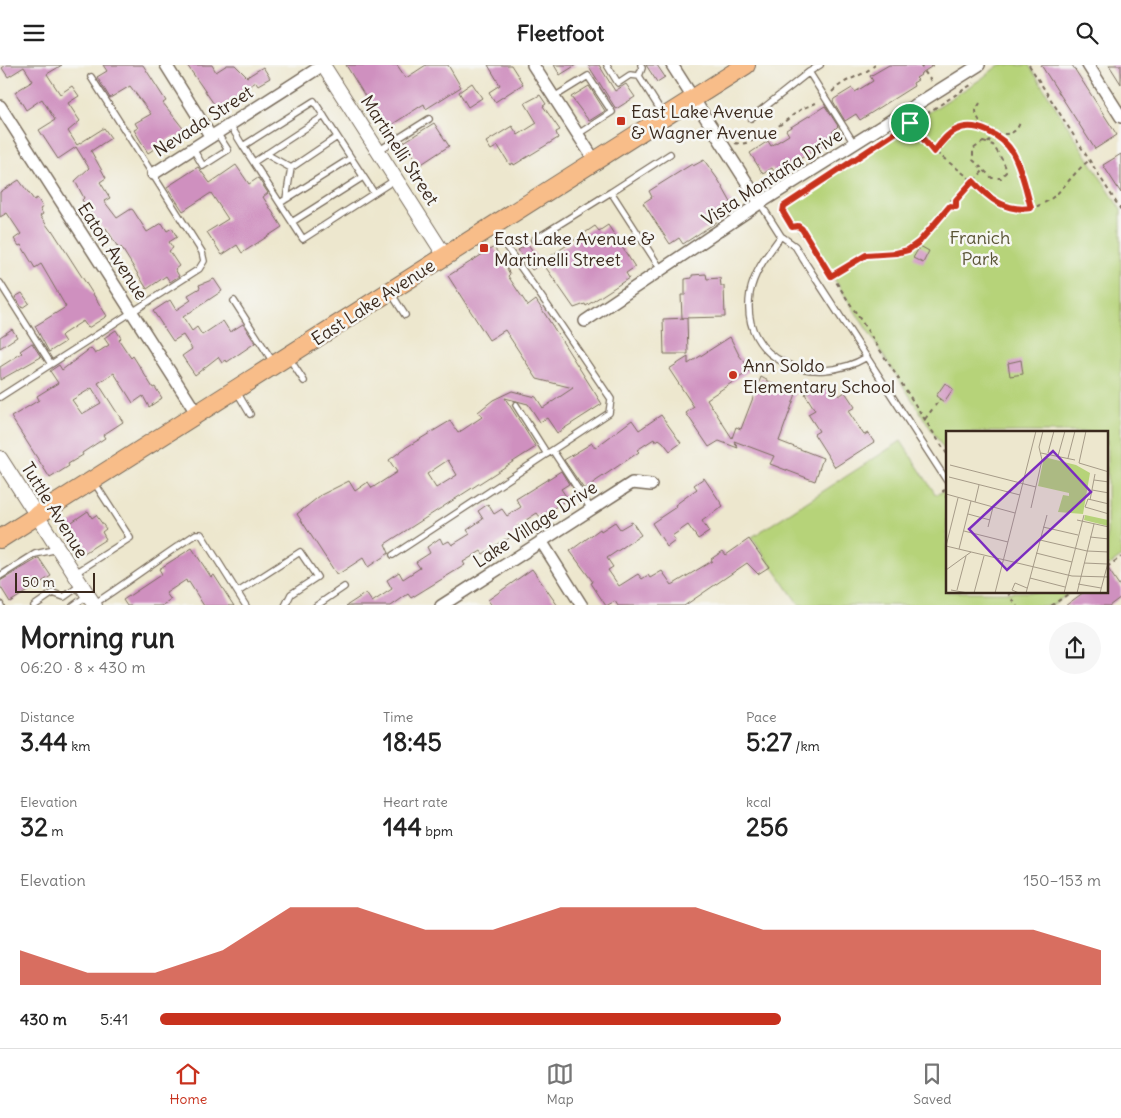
<!DOCTYPE html>
<meta charset="utf-8">
<style>
:root{--surface:#fff;--page:#f6f6f6;--text:#222;--muted:#767676;--line:#e0e0e0;--accent:#c8321e}
body{margin:0;font-family:Delius,sans-serif;background:var(--page);color:var(--text);height:100vh;display:flex;flex-direction:column;font-size:19px;white-space:nowrap}
*{box-sizing:border-box;margin:0}
p{font-size:16px;color:var(--muted)}
.icon{flex:none;width:28px;height:28px;fill:none;stroke:currentColor;stroke-width:2;stroke-linecap:round;stroke-linejoin:round}
.map{position:relative;height:540px;overflow:hidden}
.side{display:flex;flex-direction:column;background:var(--surface);flex:1}
.side>*{flex:none}
.scale{position:absolute;left:15px;bottom:12px;width:80px;box-sizing:border-box;padding-left:5px;border:2px solid #3b2a1e;border-top:0;font-size:14px;line-height:18px;white-space:nowrap;color:#3b2a1e;-webkit-text-stroke:4px #f6f6f2;paint-order:stroke}
.pin{position:absolute;display:grid;place-items:center;width:42px;height:42px;color:#fff;margin:-21px;border:2px solid #fff;border-radius:50%;box-shadow:0 1px 5px #0007}
.round{display:grid;place-items:center;flex:none;width:52px;height:52px;border-radius:26px;background:var(--page)}
.head{display:flex;align-items:center;justify-content:space-between;height:85px;padding:0 20px}
h1{font-size:28px;font-weight:700;line-height:38px}
.figures{display:grid;grid-template-columns:repeat(3,1fr);gap:8px;height:85px;padding:5px 20px}
.figures div{display:grid;align-content:center}
.figures b{font-size:25px;font-weight:700}
.figures small{font-size:14px;font-weight:400}
.figures p{font-size:14px}
.chart{height:140px;padding:10px 20px}
.chart p{display:flex;justify-content:space-between}
.chart svg{width:100%;height:90px;margin-top:5px;fill:var(--accent);opacity:.7}
ul{padding:0 20px;list-style:none;font-size:16px}
li{display:grid;grid-template-columns:80px 60px 1fr;align-items:center;height:38px}
li i{height:12px;border-radius:6px;background:var(--accent)}
header{display:flex;justify-content:space-between;align-items:center;height:65px;padding:0 20px;background:var(--surface);font-size:22px;font-weight:700}
.menu{display:flex;justify-content:space-around;align-items:center;height:70px;border-top:1px solid var(--line);background:var(--surface);font-size:14px;color:var(--muted)}
.menu a{display:grid;justify-items:center;gap:2px}
.menu .active{color:var(--accent)}
.map>svg:first-child{display:block}
.green{fill:#b6d379;stroke:#787e4c}
.building{fill:#cf90bf;fill-rule:evenodd}
.lines{fill:none;stroke-linecap:round;stroke-linejoin:round}
.service-casing{stroke:#796c5c;stroke-width:8}
.minor-casing{stroke:#796c5c;stroke-width:14}
.tertiary-casing{stroke:#796c5c;stroke-width:16}
.primary-casing{stroke:#796c5c;stroke-width:20}
.path{stroke:#796c5c;stroke-width:2;stroke-dasharray:4 4;stroke-linecap:butt}
.service{stroke:#fff;stroke-width:5.5}
.minor{stroke:#fff;stroke-width:11}
.tertiary{stroke:#fff;stroke-width:14}
.primary{stroke:#f8bd89;stroke-width:18}
.route-casing{stroke:#fff;stroke-width:10}
.route{stroke:#c8321e;stroke-width:6}
.poi-dot{fill:#c8321e;stroke:#f6f6f2;stroke-width:2}
.labels{text-anchor:middle;dominant-baseline:central;stroke-width:5;stroke-linejoin:round;paint-order:stroke}
.poi-label{font-size:18px;fill:#3b2a1e;stroke:#f6f6f2;text-anchor:start}
.street-label{font-size:18px;fill:#3b2a1e;stroke:#f6f6f2}
.park-label{font-size:18px;fill:#5a5435;stroke:#f6f6f2}
.inset-road{fill:none;stroke:#a69b88;stroke-width:1}
.view{fill:#7b2cbf;fill-opacity:0.15;stroke:#7b2cbf;stroke-width:2.5}
.inset-edge{fill:none;stroke:#3b2a1e;stroke-width:2.5}
</style>
<header><svg class="icon" aria-label="menu" viewBox="0 0 24 24"><path d="M4 6h16M4 12h16M4 18h16"/></svg>Fleetfoot<svg class="icon" aria-label="search" viewBox="0 0 24 24"><circle cx="10" cy="10" r="6"/><path d="M15 15l6 6"/></svg></header>
<div class="map">
<svg width="1121" height="541" viewBox="0 0 1121 541">
<rect width="100%" height="100%" fill="#f6f6f2"/>
<filter id="ink" filterUnits="userSpaceOnUse"><feTurbulence type="fractalNoise" baseFrequency=".02" numOctaves="2"/><feDisplacementMap in="SourceGraphic" scale="10" xChannelSelector="R" yChannelSelector="G"/><feConvolveMatrix kernelMatrix="1 2 1 2 8 2 1 2 1" color-interpolation-filters="sRGB"/></filter>
<filter id="wash" filterUnits="userSpaceOnUse"><feTurbulence type="fractalNoise" baseFrequency=".0096" numOctaves="4" result="noise"/><feDisplacementMap in="SourceGraphic" scale="20" xChannelSelector="R" yChannelSelector="G"/><feGaussianBlur stdDeviation="1.12" result="paint"/><feColorMatrix in="noise" values="0 0 0 0 0 0 0 0 0 0 0 0 0 0 0 0 0 1.4 0 .05"/><feComposite in="paint" operator="in"/></filter>
<g filter="url(#wash)">
<rect width="100%" height="100%" fill="#ede7ce"/>
<!-- green -->
<path class="green" d="M999 0H1029L1121 145V492L1107 502V367H947V389L802 164 798 161 792 162 783 147 787 138 981 14Z
M901 376 936 430 947 424V527H1071L1051 541 799 540 752 472Z"/>
<g id="blocks">
<!-- building -->
<path class="building" d="M6 0H62L47 9 60 29 72 21 79 31 68 38 80 56 68 66 77 80 104 63 111 73 91 86 106 113 100 117 110 133 104 136 117 153 131 144 133 145 147 167 162 158 167 166 172 163 177 172 169 177 173 183 169 186 179 201 175 204 179 211 170 217 166 211 147 224 121 182 119 184 106 163 104 165 82 135 84 133 75 116 89 103 76 82 58 94 39 65 55 55 42 34 26 45 15 27 33 16 24 2 8 12 2 3Z
M103 0H143L166 36 163 38 186 67 176 73 174 71 148 88 134 65 138 63 135 58 151 49 130 21 110 33 97 12 107 6Z
M187 0H212L216 7 227 0H235L247 12 263 2 270 13 258 20 256 17 239 28 240 31 218 45Z
M346 0H397L406 13 426 0H448L461 22 426 44 424 39 385 64Z
M488 0H511L523 19 495 37 489 27 500 20Z
M554 0H576L560 10Z
M588 0H599L615 26 626 19 635 32 616 44Z
M646 0H657L665 12 657 17Z
M889 0H934L920 9 921 10 916 13 918 15 913 18 914 21 860 55 856 49 845 56 833 36 834 34 852 23 855 27 873 16 870 11Z
M1041 0H1072L1117 70 1095 84Z
M1109 0H1121V19Z
M472 18 482 33 468 42 459 27Z
M589 21 605 46 589 56 571 32Z
M540 30 546 39 543 41 560 65 556 67 558 73 514 100 513 98 510 100 498 81 491 85 486 77 512 61 518 70 537 58 525 38Z
M825 41 838 61 832 67 833 69 828 72 830 75 776 109 772 103 763 109 750 88 768 76 771 81 789 70 786 65Z
M434 58 449 81 420 100 404 77Z
M1121 89V128L1103 100Z
M704 95 719 116 733 141 724 149 726 151 683 179 679 173 670 179 643 138 652 132 649 126 692 99 693 101Z
M236 100 249 119 258 113 268 128 263 132 282 162 242 188 237 180 222 190 207 167 228 154 211 128 183 146 167 122 198 102 210 118Z
M19 115 34 135 37 133 43 142 40 144 43 149 40 151 51 166 52 165 107 251 88 263 83 256 63 269 61 271 65 277 49 287 35 261 66 242 41 199 35 203 21 180 19 181 14 174 21 169 7 148 0 152V127Z
M608 160 635 202 626 208 629 213 586 241 585 239 574 243 542 197 595 161 599 166Z
M528 179 541 199 532 205 518 185Z
M920 181 929 186 923 198 913 193Z
M494 182 510 209 508 211 528 241 536 235 602 339 557 368 547 353 540 357 528 339 505 333 536 382 385 479 389 488 368 502 363 493 337 510 297 449 321 430 349 416 355 426 368 417 372 423 397 407 389 395 405 383 450 356 458 368 482 352 478 347 493 335 512 326 536 332 543 343 573 323 537 314 505 265 489 275 448 211ZM448 395 457 410 436 423 427 409Z
M706 209 707 214 720 213 721 221H724L725 252 682 253 681 230H685V214L692 213V210Z
M214 214 222 226 183 252 192 266 197 262 202 270 223 256 230 267 243 259 255 278 227 297 226 295 222 298 218 292 195 310 182 291 192 284 183 270 173 276 153 246 170 235 176 245 191 235 188 230 200 223 199 220Z
M22 228 29 238 22 243 15 232Z
M687 253 688 289H664L663 254Z
M12 264 17 272 0 283V272Z
M116 265 121 273 119 275 131 293 133 291 153 323 155 322 162 333 149 342 143 331 133 338 114 308 98 318 123 357 103 370 105 373 82 388 83 390 68 399 69 401 50 413 11 352 39 335 37 331 58 318 50 306 59 300 62 305 91 283 95 289 109 280 104 273ZM92 323 101 338 82 349 72 335Z
M730 272 739 290 751 305 707 334 732 373 736 362 741 364 761 312 778 321 797 326 779 376 823 393 815 416 770 399 774 391 734 376 738 383 719 376 709 382 686 348 694 342 669 304 688 292V299Z
M32 278 41 292 0 315V302L22 288 20 286Z
M1021 295 1023 309 1010 311 1008 298Z
M823 317 826 322 831 319 839 331 845 327 855 342 848 346 864 370 868 368 874 377 835 402 814 369 819 366 808 349 815 345 805 329Z
M945 318 953 324 944 337 936 331Z
M661 350 681 378 670 386 663 377 659 374 655 377 654 374 637 385 639 387 584 424 564 395 592 378 595 383 632 355 639 365Z
M561 406 569 419 561 424 568 434 540 452 537 448 523 457 516 463 519 467 506 475 505 474 483 489 481 486 463 497 465 500 411 533 408 529 391 541H346L366 528 372 537 392 524 387 515 399 507 403 514 420 503 416 497 430 488 427 482 440 473 443 479 449 476 452 480 470 469 467 465 483 454 478 446 488 439 494 449 502 444 507 451 521 442 516 434Z
M704 413 723 441 702 456 709 467 698 474 688 460 672 471 675 476 667 482 652 458 676 442 675 440 697 424 694 420Z
M88 446 92 453 96 450 106 464 102 467 106 474 81 490 63 463Z
M615 457 620 464 632 457 641 470 607 493 613 502 608 505 619 521 638 509 642 514 648 510 650 513 662 506 672 520 712 496 711 494 723 486 726 490 749 474 769 502 758 509 747 498 684 541H618L615 536 606 541 591 518 593 517 570 486 600 464 601 466Z
M192 483 211 512 214 510 234 541H204L189 517 187 518 186 515 166 528 171 535 162 541H127L123 535 162 509 159 504Z
M39 493 51 511 10 537 0 521V516Z
M1107 502 1121 523V532L1109 541H1065L1084 527H1107Z
M532 504 558 541H492L488 535Z"/>
</g>
</g>
<g filter="url(#ink)">
<use href="#blocks" fill-opacity="0" stroke="#796c5c" stroke-width="1"/>
<g class="lines">
<defs>
<path id="service" d="M607 0 618 18 630 10 639 11 642 3 641 0
M820 0 809 7 855 80
M639 11 663 49
M554 32 588 11 612 47 578 69
M751 53 809 7
M230 60 243 81
M193 84 203 101 228 85 217 68
M378 86 429 54
M266 89 291 103 337 72
M254 97 324 51
M374 128 314 36 243 81 303 174 396 114
M286 134 291 103
M280 138 351 93
M760 138 781 171 795 181 803 194 947 416
M292 157 363 112
M781 171C768 189 754 206 750 228 739 298 815 323 867 292
M534 175 611 127
M662 206 611 127 670 89
M0 218 51 299
M391 228 405 250
M234 236 273 297
M289 293 304 316
M237 327 250 349
M0 332 199 204 204 196 202 187 91 12
M516 340 547 389
M553 386 591 444
M393 490 609 348 611 334 548 241 493 163
M74 509 130 473 94 417
M0 511 35 489 58 484
M238 527 300 487 317 512 291 529 285 541
M0 539 1 541
M94 539C129 516 161 492 196 469H201L246 541
M34 541 53 528 64 532 81 520
M73 541 88 530
M316 541 344 522"/>
<path id="minor" d="M166 0 211 72
M533 0 595 96
M672 0 760 138
M1088 0 1121 52
M0 41 197 349
M153 109 323 0
M585 256 760 138 979 0
M541 476 582 541
M441 541 632 418 651 420"/>
<path id="tertiary" d="M323 0 445 191
M0 393 95 541"/>
<path id="primary" d="M0 474 746 0"/>
</defs>
<!-- service casing -->
<use href="#service" class="service-casing"/>
<!-- minor casing -->
<use href="#minor" class="minor-casing"/>
<!-- tertiary casing -->
<use href="#tertiary" class="tertiary-casing"/>
<!-- primary casing -->
<use href="#primary" class="primary-casing"/>
<!-- path -->
<path class="path" d="M920 0 931 16
M1029 0 1121 145
M832 27C846 12 861 13 875 0
M980 38 976 45C976 65 1014 81 1020 57
M910 58C929 86 945 93 969 113 975 118 979 124 985 130 1000 143 1023 149 1042 139 1062 130 1072 107 1090 95
M983 77 993 80C997 87 1007 100 1006 107L1001 113H992L973 95V84Z
M735 78C753 83 785 56 800 45 805 42 812 40 818 37
M988 78 993 69
M934 87C940 79 947 69 956 65 975 55 1003 71 1013 88 1022 104 1026 125 1031 143
M950 141H957L956 135 984 105
M831 211 866 190 896 188 908 185 919 177 950 141 949 135H956
M925 354 940 334
M947 389 802 164 798 161 792 162 783 145 787 138 974 18
M945 425 943 426 947 433
M1107 502 1121 492
M1008 527 1017 541
M1051 541 1071 527"/>
<!-- service -->
<use href="#service" class="service"/>
<!-- minor -->
<use href="#minor" class="minor"/>
<!-- tertiary -->
<use href="#tertiary" class="tertiary"/>
<!-- primary -->
<use href="#primary" class="primary"/>
</g>
</g>
<g class="lines" filter="url(#ink)">
<defs>
<path id="route" d="M910 58 934 87C940 79 947 69 956 65 975 55 1003 71 1013 88 1022 104 1026 125 1031 143 1006 147 989 134 973 116L956 135V142L950 141 919 177 908 185 896 188 866 190 831 211 802 164 798 161 792 162 783 147 784 141Z"/>
</defs>
<!-- route casing -->
<use href="#route" class="route-casing"/>
<!-- route -->
<use href="#route" class="route"/>
</g>
<!-- markers -->
<g class="poi-dot">
<rect x="616" y="51" width="10" height="10" rx="2.5"/>
<rect x="479" y="178" width="10" height="10" rx="2.5"/>
<circle cx="733" cy="310" r="5"/>
</g>
<g class="labels">
<!-- poi labels -->
<g class="poi-label">
<text x="631" y="46">East Lake Avenue<tspan x="631" dy="21">&amp; Wagner Avenue</tspan></text>
<text x="494" y="173">East Lake Avenue &amp;<tspan x="494" dy="21">Martinelli Street</tspan></text>
<text x="743" y="300">Ann Soldo<tspan x="743" dy="21">Elementary School</tspan></text>
</g>
<!-- street labels -->
<g class="street-label">
<text transform="translate(203 56) rotate(-33)">Nevada Street</text>
<text transform="translate(400 85) rotate(57)">Martinelli Street</text>
<text transform="translate(772 112) rotate(-33)">Vista Montaña Drive</text>
<text transform="translate(113 186) rotate(57)">Eaton Avenue</text>
<text transform="translate(373 237) rotate(-33)">East Lake Avenue</text>
<text transform="translate(55 445) rotate(58)">Tuttle Avenue</text>
<text transform="translate(535 459) rotate(-33)">Lake Village Drive</text>
</g>
<!-- park labels -->
<g class="park-label">
<text x="980" y="172">Franich<tspan x="980" dy="21">Park</tspan></text>
</g>
</g>
<!-- overview -->
<g transform="translate(946 366)">
<rect width="162" height="162" fill="#ede7ce"/>
<path d="M98 26 130 34 144 42 137 83 112 81 117 64 123 65V62L92 55ZM139 84 162 89V95L138 89Z" fill="#b6d379"/>
<path class="inset-road" d="M140 0 133 32 163 41M95 22 129 29M102 22 108 0M112 25 119 0M122 27 129 0M4 34 90 56M3 46 74 64M148 49 163 51M146 59 163 62M0 63 69 82M144 69 149 43M29 71 33 54M163 73 142 68 139 76 163 83M85 77 96 29 93 16 97 0M22 83 44 89M131 89 163 96M42 96 47 76M97 96 132 104M18 100 62 111M144 106 163 108M94 109 141 120 163 121M0 115 126 145 163 146M0 115 12 67M13 118 25 70M90 122 126 131M138 132 161 133M0 139 25 121M84 147 119 156M132 153 155 157M5 159 22 162M11 159 20 125M28 162 38 125M49 162 90 0M73 162 66 159 69 152 81 157M80 162 101 84M118 162 138 84M131 162 148 93M154 162 163 128"/>
<path class="view" d="M107 20 145 61 61 139 23 98Z"/>
<rect width="162" height="162" class="inset-edge"/>
</g>
</svg>
<div class="scale">50 m</div>
<div class="pin" style="left:910px;top:58px;background:#1e9e55"><svg class="icon" aria-label="arrive" viewBox="0 0 24 24"><path d="M6 21V4h12l-3 4 3 4H6"/></svg></div>
</div>
<section class="side">
<div class="head"><div><h1>Morning run</h1><p>06:20 · 8 × 430 m</p></div><a class="round"><svg class="icon" aria-label="share" viewBox="0 0 24 24"><path d="M12 15V3M7 8l5-5 5 5M5 13v7h14v-7"/></svg></a></div>
<div class="figures">
<div><p>Distance</p><b>3.44<small> km</small></b></div>
<div><p>Time</p><b>18:45</b></div>
<div><p>Pace</p><b>5:27<small> /km</small></b></div>
</div>
<div class="figures">
<div><p>Elevation</p><b>32<small> m</small></b></div>
<div><p>Heart rate</p><b>144<small> bpm</small></b></div>
<div><p>kcal</p><b>256</b></div>
</div>
<div class="chart"><p><span>Elevation</span>150–153 m</p>
<svg viewBox="0 0 160 44" preserveAspectRatio="none"><path d="M0 44V27L10 38L20 38L30 27L40 6L50 6L60 17L70 17L80 6L90 6L100 6L110 17L120 17L130 17L140 17L150 17L160 27V44z"/></svg>
</div>
<ul>
<li><b>430 m</b>5:41<i style="width:66%"></i></li>
</ul>
</section>
<nav class="menu">
<a class="active"><svg class="icon" aria-label="home" viewBox="0 0 24 24"><path d="M3 11l9-7 9 7M6 9v11h12V9"/></svg>Home</a>
<a><svg class="icon" aria-label="map" viewBox="0 0 24 24"><path d="M3 6l6-2 6 2 6-2v14l-6 2-6-2-6 2zM9 4v14M15 6v14"/></svg>Map</a>
<a><svg class="icon" aria-label="saved" viewBox="0 0 24 24"><path d="M7 4h10v16l-5-4-5 4z"/></svg>Saved</a>
</nav>
